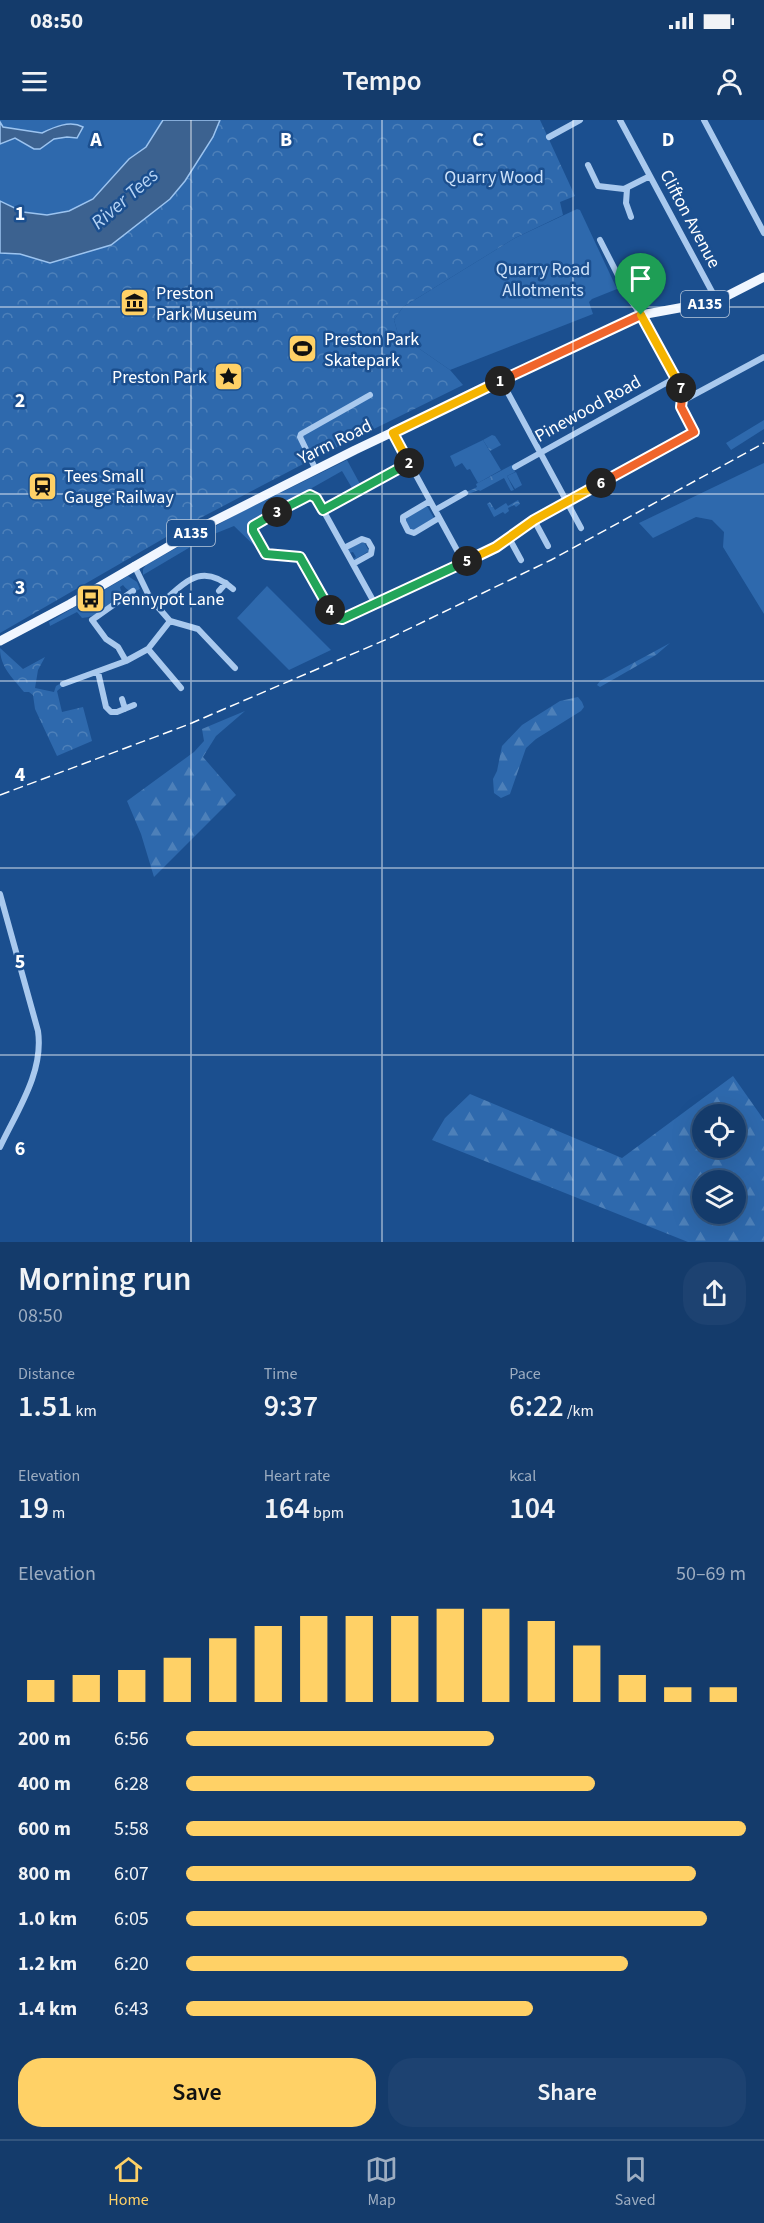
<!DOCTYPE html>
<meta charset="utf-8">
<style>
:root{--surface:#143b6b;--page:#1d4271;--text:#f1f3f6;--muted:#9dadc1;--line:#33557e;--accent:#ffd166}
body{margin:0;font-family:"Source Sans 3",sans-serif;background:var(--page);color:var(--text);height:100vh;display:flex;flex-direction:column;font-size:22px;white-space:nowrap}
*{box-sizing:border-box;margin:0}
p{font-size:20px;color:var(--muted)}
.icon{flex:none;width:33px;height:33px;fill:none;stroke:currentColor;stroke-width:2;stroke-linecap:round;stroke-linejoin:round}
.map{position:relative;height:1122px;overflow:hidden}
.details{display:flex;flex-direction:column;background:var(--surface);flex:1}
.details>*{flex:none}
.fabs{position:absolute;left:692px;top:984px;display:grid;gap:12px}
.fabs a{display:grid;place-items:center;width:54px;height:54px;border-radius:50%;background:var(--surface);box-shadow:0 6px 24px #0002,0 0 0 2px var(--line);font-size:30px}
.pin{position:absolute;display:grid;place-items:center;width:51px;height:51px;color:#fff;margin:-62px -26px;border-radius:50% 50% 50% 0;rotate:-45deg;box-shadow:0 0 6px #0007}
.pin .icon{rotate:45deg}
.km{position:absolute;width:30px;height:30px;margin:-15px;border-radius:50%;background:#222;color:#fff;font-size:16px;line-height:30px;text-align:center}
.round{display:grid;place-items:center;flex:none;width:63px;height:63px;border-radius:24px;background:var(--page)}
.headline{display:flex;align-items:center;justify-content:space-between;height:102px;padding:0 18px}
h1{font-size:33px;font-weight:600;line-height:45px}
.stats{display:grid;grid-template-columns:repeat(3,1fr);gap:9px;height:102px;padding:6px 18px}
.stats div{display:grid;align-content:center}
.stats b{font-size:30px;font-weight:600}
.stats small{font-size:16px;font-weight:400}
.stats p{font-size:16px}
.chart{height:168px;padding:12px 18px}
.chart p{display:flex;justify-content:space-between}
.chart svg{width:100%;height:108px;margin-top:6px;stroke:var(--accent);stroke-width:6}
.button{display:flex;gap:12px;margin-top:auto;padding:12px 18px}
.button a{flex:1;height:69px;border-radius:24px;background:var(--accent);color:#111;font-size:24px;font-weight:600;line-height:69px;text-align:center}
.button a+a{background:var(--page);color:var(--text)}
ul{padding:0 18px;list-style:none;font-size:20px}
li{display:grid;grid-template-columns:96px 72px 1fr;align-items:center;height:45px}
li i{height:15px;border-radius:8px;background:var(--accent)}
.status{display:flex;justify-content:space-between;align-items:center;height:42px;padding:0 30px;background:var(--surface);direction:ltr}
.status svg{height:16px;fill:currentColor}
header{display:flex;justify-content:space-between;align-items:center;height:78px;padding:0 18px;background:var(--surface);font-size:27px;font-weight:600}
.menu{display:flex;justify-content:space-around;align-items:center;height:84px;border-top:2px solid var(--line);background:var(--surface);font-size:16px;color:var(--muted)}
.menu a{display:grid;justify-items:center;gap:3px}
.menu .active{color:var(--accent)}
.map>svg:first-child{display:block}
.green{fill:#2e69ad}
.forest{fill:url(#forest-firs);fill-rule:evenodd}
.park{fill:url(#park-crowns)}
.water{fill:#3c6290;stroke:#9cc4f0;stroke-width:1.5}
.lines{fill:none;stroke-linecap:round;stroke-linejoin:round}
.minor{stroke:#a9c9ee;stroke-width:6}
.primary{stroke:#f0f6ff;stroke-width:9}
.rail{stroke:#fff;stroke-width:1.5;stroke-dasharray:10 4.5;stroke-linecap:butt}
.split-1-casing{stroke:#fff;stroke-width:12}
.split-2-casing{stroke:#fff;stroke-width:12}
.split-3-casing{stroke:#fff;stroke-width:12}
.split-4-casing{stroke:#fff;stroke-width:12}
.split-5-casing{stroke:#fff;stroke-width:12}
.split-6-casing{stroke:#fff;stroke-width:12}
.split-7-casing{stroke:#fff;stroke-width:12}
.split-8-casing{stroke:#fff;stroke-width:12}
.split-1{stroke:#f0652b;stroke-width:8}
.split-2{stroke:#f5b400;stroke-width:8}
.split-3{stroke:#22a559;stroke-width:8}
.split-4{stroke:#22a559;stroke-width:8}
.split-5{stroke:#22a559;stroke-width:8}
.split-6{stroke:#f5b400;stroke-width:8}
.split-7{stroke:#f0652b;stroke-width:8}
.split-8{stroke:#f5b400;stroke-width:8}
.grid{fill:none;stroke:#fff;stroke-width:1.5;stroke-opacity:0.55}
.labels{text-anchor:middle;dominant-baseline:central;stroke-width:5;stroke-linejoin:round;paint-order:stroke}
.shield{fill:#1b4f8f;stroke:#bbcadd;stroke-width:1.5}
.shield-label{font-size:16px;font-weight:bold;fill:#fff}
.park-label{font-size:18px;fill:#cfe3fa;stroke:#1b4f8f}
.street-label{font-size:18px;fill:#fff;stroke:#1b4f8f}
.poi-label{font-size:18px;fill:#fff;stroke:#1b4f8f;text-anchor:start}
.water-label{font-size:20px;font-style:italic;fill:#b5d3f5;stroke:#1b4f8f}
.grid-label{font-size:20px;text-anchor:middle;font-weight:bold;fill:#fff;stroke:#1b4f8f;stroke-width:5;stroke-linejoin:round;paint-order:stroke}
</style>
<div class="status"><b>08:50</b><svg viewBox="0 0 49 12"><path d="M0 12V9h3v3zM5 12V6h3v6zM10 12V3h3v9zM15 12V0h3v12zM26 1h20v11H26zM47 4h2v5h-2z"/></svg></div>
<header><svg class="icon" aria-label="menu" viewBox="0 0 24 24"><path d="M4 6h16M4 12h16M4 18h16"/></svg>Tempo<svg class="icon" aria-label="person" viewBox="0 0 24 24"><circle cx="12" cy="8" r="4"/><path d="M4 21q1-7 8-7t8 7"/></svg></header>
<div class="map">
<svg width="764" height="1122" viewBox="0 0 764 1122">
<defs>
<pattern id="forest-firs" width="22" height="20" patternUnits="userSpaceOnUse" patternTransform="scale(1.5)"><rect width="22" height="20" fill="#2e69ad"/><path d="M5 1l3.5 6h-7zM16 11l3.5 6h-7z" fill="#4d80b9"/></pattern>
<pattern id="park-crowns" width="20" height="18" patternUnits="userSpaceOnUse" patternTransform="scale(1.5)"><rect width="20" height="18" fill="#2e69ad"/><path d="M2 6a3 3 0 1 1 6 0M12 15a3 3 0 1 1 6 0" fill="none" stroke="#4d80b9"/></pattern>
</defs>
<rect width="100%" height="100%" fill="#1b4f8f"/>
<!-- green -->
<path class="green" d="M0 0H163L146 27 129 39 93 79 69 91 47 95 23 92 0 81Z
M577 89 580 90 617 169 592 179 589 182 593 194 450 250 398 214 394 200 403 187 515 118Z
M764 300V309L731 330 726 323Z
M483 320 501 350 478 363 470 349 467 350 462 343 455 347 450 336Z
M347 340 360 364 352 368 342 351 312 368 309 373 303 374 288 382V384C278 389 248 397 249 410 250 417 258 426 261 432L234 406 209 416 143 455V449L146 445 237 394Z
M764 343V494L723 427 724 412 712 400 696 397 653 418 639 403Z
M516 352 522 365 515 369 507 356Z
M425 386H427L434 398 412 411 410 410 405 398Z
M364 422 369 431 354 440 353 439 356 437 353 432 349 433 348 428Z
M128 456 137 462 140 469C133 473 128 472 123 465L120 467 122 475C109 486 98 497 82 498L77 492 50 506 49 502Z
M267 466 331 530 289 550 237 498Z"/>
<!-- forest -->
<path class="forest" d="M670 523 656 535 600 567 597 565 600 561Z
M578 577 582 582 584 587 581 591 536 619 526 628 510 674 501 678 494 673 493 659 497 651 502 626 522 605 560 581Z
M245 591 216 616 203 637 236 675 154 757 141 714 127 681 194 632 204 621 202 609Z
M733 956 764 1000V1122H688L432 1020 445 998 470 974 622 1038ZM702 994H735V1028H702ZM702 1060H735V1094H702Z"/>
<!-- park -->
<path class="park" d="M220 0H540L575 76 560 82 563 95 515 118 403 187 394 200 398 214 450 250 463 265 307 342 187 405 0 513V133L20 134 50 143 170 79 185 61 213 17Z
M492 315 495 316 501 325 490 331 483 320Z
M512 345 515 352 507 356 514 370 511 371 504 358 480 371 479 370 468 374 467 372 477 367 476 364Z
M518 380 520 384 516 387 514 385 508 388 509 391 505 394 503 392 494 397 487 384 490 382 495 390 506 383 508 386Z
M0 528 23 549 45 537 38 550 35 568 54 572 56 566 63 562V566L57 571 62 592 83 587 92 621 57 636 35 589 33 575 29 572H24C12 557 0 547 0 528Z"/>
<!-- water -->
<path class="water" d="M163 0H220L213 17 185 61 170 79 111 125 50 143 20 134 0 133V81L23 92 47 95 69 91 93 79 129 39 146 27Z
M0 2 3 7 42 13C54 7 70 0 83 7L77 18 67 17 54 19 40 29H34L15 18 0 24Z"/>
<g class="lines">
<!-- minor -->
<path class="minor" d="M620 0 717 181
M704 0 764 113
M549 17 580 0
M588 45 598 66 624 69 650 56
M627 69 626 83 631 97
M501 260 581 408
M682 278 686 279 764 237
M393 313 464 443
M410 342 323 390 316 378 309 375 253 406V411L266 434 298 436 302 438 336 499H342L488 432 534 400 694 312 681 287 683 271 641 195 630 179 600 120
M515 347 675 258
M316 350 300 317 301 314 370 275
M430 381 403 397V401L408 411 414 413 439 398
M323 390 375 484
M435 390 465 373
M534 400 548 426
M509 418 521 440
M344 428 362 419 368 421 372 428 371 434 353 444
M219 471 226 463
M157 487C184 464 200 440 233 469
M170 501 198 509 235 548
M148 529 181 568
M126 541 118 527 106 519 92 500 133 471
M98 552 106 587 111 592H117L134 585
M63 564 126 541 148 529 170 501 150 478 134 445
M122 579 125 589
M0 774 38 911C44 952 17 991 0 1027"/>
<!-- primary -->
<path class="primary" d="M0 521 70 484 204 406 355 330 597 215 641 195 717 181 764 157"/>
<!-- rail -->
<path class="rail" d="M0 675 187 605 392 517 551 440 764 323"/>
</g>
<g class="lines">
<defs>
<path id="split-1" d="M500 261 641 195"/>
<path id="split-2" d="M409 343 393 313 500 261"/>
<path id="split-3" d="M277 392 310 375 316 378 323 390 409 343"/>
<path id="split-4" d="M277 392 253 406V411L266 434 300 437 330 490"/>
<path id="split-5" d="M330 490 334 497 342 499 467 441"/>
<path id="split-6" d="M467 441 496 427 534 400 601 363"/>
<path id="split-7" d="M601 363 694 312 681 287 683 271 681 268"/>
<path id="split-8" d="M641 195 681 268"/>
</defs>
<!-- split-1 casing -->
<use href="#split-1" class="split-1-casing"/>
<!-- split-2 casing -->
<use href="#split-2" class="split-2-casing"/>
<!-- split-3 casing -->
<use href="#split-3" class="split-3-casing"/>
<!-- split-4 casing -->
<use href="#split-4" class="split-4-casing"/>
<!-- split-5 casing -->
<use href="#split-5" class="split-5-casing"/>
<!-- split-6 casing -->
<use href="#split-6" class="split-6-casing"/>
<!-- split-7 casing -->
<use href="#split-7" class="split-7-casing"/>
<!-- split-8 casing -->
<use href="#split-8" class="split-8-casing"/>
<!-- split-1 -->
<use href="#split-1" class="split-1"/>
<!-- split-2 -->
<use href="#split-2" class="split-2"/>
<!-- split-3 -->
<use href="#split-3" class="split-3"/>
<!-- split-4 -->
<use href="#split-4" class="split-4"/>
<!-- split-5 -->
<use href="#split-5" class="split-5"/>
<!-- split-6 -->
<use href="#split-6" class="split-6"/>
<!-- split-7 -->
<use href="#split-7" class="split-7"/>
<!-- split-8 -->
<use href="#split-8" class="split-8"/>
</g>
<!-- grid -->
<path class="grid" d="M191 0V1122M382 0V1122M573 0V1122M0 187H764M0 374H764M0 561H764M0 748H764M0 935H764"/>
<!-- icons -->
<defs>
<symbol id="museum-square" viewBox="-11 -11 22 22"><rect x="-9" y="-9" width="18" height="18" rx="4" fill="#ffd166" stroke="#1b4f8f"/><path d="M0-6L6-3V-2H-6V-3ZM-5-1h2V3h-2ZM-1-1h2V3h-2ZM3-1h2V3H3ZM-6 4H6V6H-6Z" fill="#111"/></symbol>
<symbol id="stadium-square" viewBox="-11 -11 22 22"><rect x="-9" y="-9" width="18" height="18" rx="4" fill="#ffd166" stroke="#1b4f8f"/><path d="M0-5a6.5 5 0 1 0 0 10a6.5 5 0 1 0 0-10ZM-3.5-1.8h7v3.6h-7Z" fill="#111"/></symbol>
<symbol id="sight-square" viewBox="-11 -11 22 22"><rect x="-9" y="-9" width="18" height="18" rx="4" fill="#ffd166" stroke="#1b4f8f"/><path d="M0-6L1.8-2.2L6-1.7L2.9 1.2L3.7 5.4L0 3.3L-3.7 5.4L-2.9 1.2L-6-1.7L-1.8-2.2Z" fill="#111"/></symbol>
<symbol id="station-square" viewBox="-11 -11 22 22"><rect x="-9" y="-9" width="18" height="18" rx="4" fill="#ffd166" stroke="#1b4f8f"/><path d="M-3-6H3Q5-6 5-4V2Q5 4 3 4L4.5 6H3L1.5 4h-3L-3 6H-4.5L-3 4Q-5 4-5 2V-4Q-5-6-3-6ZM-3.5-4v3h7v-3ZM-3.5 1v1.5H-2V1ZM2 1v1.5H3.5V1Z" fill="#111"/></symbol>
<symbol id="bus-square" viewBox="-11 -11 22 22"><rect x="-9" y="-9" width="18" height="18" rx="4" fill="#ffd166" stroke="#1b4f8f"/><path d="M-5-6H5V4H4V6H2V4H-2V6H-4V4H-5ZM-3.5-4V0h7V-4ZM-3.5 1.2v1.5H-2V1.2ZM2 1.2v1.5H3.5V1.2Z" fill="#111"/></symbol>
</defs>
<g fill-rule="evenodd">
<use href="#museum-square" x="118" y="166" width="33" height="33"/>
<use href="#stadium-square" x="286" y="212" width="33" height="33"/>
<use href="#sight-square" x="212" y="240" width="33" height="33"/>
<use href="#station-square" x="26" y="350" width="33" height="33"/>
<use href="#bus-square" x="74" y="462" width="33" height="33"/>
</g>
<g class="labels">
<!-- shield labels -->
<g class="shield">
<rect x="681" y="171" width="48" height="26" rx="4.5"/>
<rect x="167" y="400" width="48" height="26" rx="4.5"/>
</g>
<g class="shield-label">
<text x="705" y="184">A135</text>
<text x="191" y="413">A135</text>
</g>
<!-- park labels -->
<g class="park-label">
<text x="494" y="57">Quarry Wood</text>
<text x="543" y="149">Quarry Road<tspan x="543" dy="21">Allotments</tspan></text>
</g>
<!-- street labels -->
<g class="street-label">
<text transform="translate(690 99) rotate(62)">Clifton Avenue</text>
<text transform="translate(588 289) rotate(-29)">Pinewood Road</text>
<text transform="translate(335 322) rotate(-26)">Yarm Road</text>
</g>
<!-- poi labels -->
<g class="poi-label">
<text x="156" y="173">Preston<tspan x="156" dy="21">Park Museum</tspan></text>
<text x="324" y="219">Preston Park<tspan x="324" dy="21">Skatepark</tspan></text>
<text x="207" y="257" text-anchor="end">Preston Park</text>
<text x="64" y="356">Tees Small<tspan x="64" dy="21">Gauge Railway</tspan></text>
<text x="112" y="479">Pennypot Lane</text>
</g>
<!-- water labels -->
<g class="water-label">
<text transform="translate(125 79) rotate(-41)">River Tees</text>
</g>
</g>
<g class="grid-label">
<text x="96" y="26">A</text>
<text x="286" y="26">B</text>
<text x="478" y="26">C</text>
<text x="668" y="26">D</text>
<text x="20" y="100">1</text>
<text x="20" y="287">2</text>
<text x="20" y="474">3</text>
<text x="20" y="661">4</text>
<text x="20" y="848">5</text>
<text x="20" y="1035">6</text>
</g>
</svg>
<div class="fabs">
<a><svg class="icon" aria-label="locate" viewBox="0 0 24 24"><circle cx="12" cy="12" r="6"/><path d="M12 2v4M12 18v4M2 12h4M18 12h4"/></svg></a>
<a><svg class="icon" aria-label="layers" viewBox="0 0 24 24"><path d="M12 4l9 5-9 5-9-5zM3 14l9 5 9-5"/></svg></a>
</div>
<div class="pin" style="left:641px;top:195px;background:#1e9e55"><svg class="icon" aria-label="arrive" viewBox="0 0 24 24"><path d="M6 21V4h12l-3 4 3 4H6"/></svg></div>
<b class="km" style="left:500px;top:261px">1</b>
<b class="km" style="left:409px;top:343px">2</b>
<b class="km" style="left:277px;top:392px">3</b>
<b class="km" style="left:330px;top:490px">4</b>
<b class="km" style="left:467px;top:441px">5</b>
<b class="km" style="left:601px;top:363px">6</b>
<b class="km" style="left:681px;top:268px">7</b>
</div>
<section class="details">
<div class="headline"><div><h1>Morning run</h1><p>08:50</p></div><a class="round"><svg class="icon" aria-label="share" viewBox="0 0 24 24"><path d="M12 15V3M7 8l5-5 5 5M5 13v7h14v-7"/></svg></a></div>
<div class="stats">
<div><p>Distance</p><b>1.51<small> km</small></b></div>
<div><p>Time</p><b>9:37</b></div>
<div><p>Pace</p><b>6:22<small> /km</small></b></div>
</div>
<div class="stats">
<div><p>Elevation</p><b>19<small> m</small></b></div>
<div><p>Heart rate</p><b>164<small> bpm</small></b></div>
<div><p>kcal</p><b>104</b></div>
</div>
<div class="chart"><p><span>Elevation</span>50–69 m</p>
<svg viewBox="0 0 160 44" preserveAspectRatio="none"><path d="M5 44V35M15 44V33M25 44V31M35 44V26M45 44V18M55 44V13M65 44V9M75 44V9M85 44V9M95 44V6M105 44V6M115 44V11M125 44V21M135 44V33M145 44V38M155 44V38"/></svg>
</div>
<ul>
<li><b>200 m</b>6:56<i style="width:55%"></i></li>
<li><b>400 m</b>6:28<i style="width:73%"></i></li>
<li><b>600 m</b>5:58<i style="width:100%"></i></li>
<li><b>800 m</b>6:07<i style="width:91%"></i></li>
<li><b>1.0 km</b>6:05<i style="width:93%"></i></li>
<li><b>1.2 km</b>6:20<i style="width:79%"></i></li>
<li><b>1.4 km</b>6:43<i style="width:62%"></i></li>
</ul>
<div class="button"><a>Save</a><a>Share</a></div>
</section>
<nav class="menu">
<a class="active"><svg class="icon" aria-label="home" viewBox="0 0 24 24"><path d="M3 11l9-7 9 7M6 9v11h12V9"/></svg>Home</a>
<a><svg class="icon" aria-label="map" viewBox="0 0 24 24"><path d="M3 6l6-2 6 2 6-2v14l-6 2-6-2-6 2zM9 4v14M15 6v14"/></svg>Map</a>
<a><svg class="icon" aria-label="saved" viewBox="0 0 24 24"><path d="M7 4h10v16l-5-4-5 4z"/></svg>Saved</a>
</nav>
